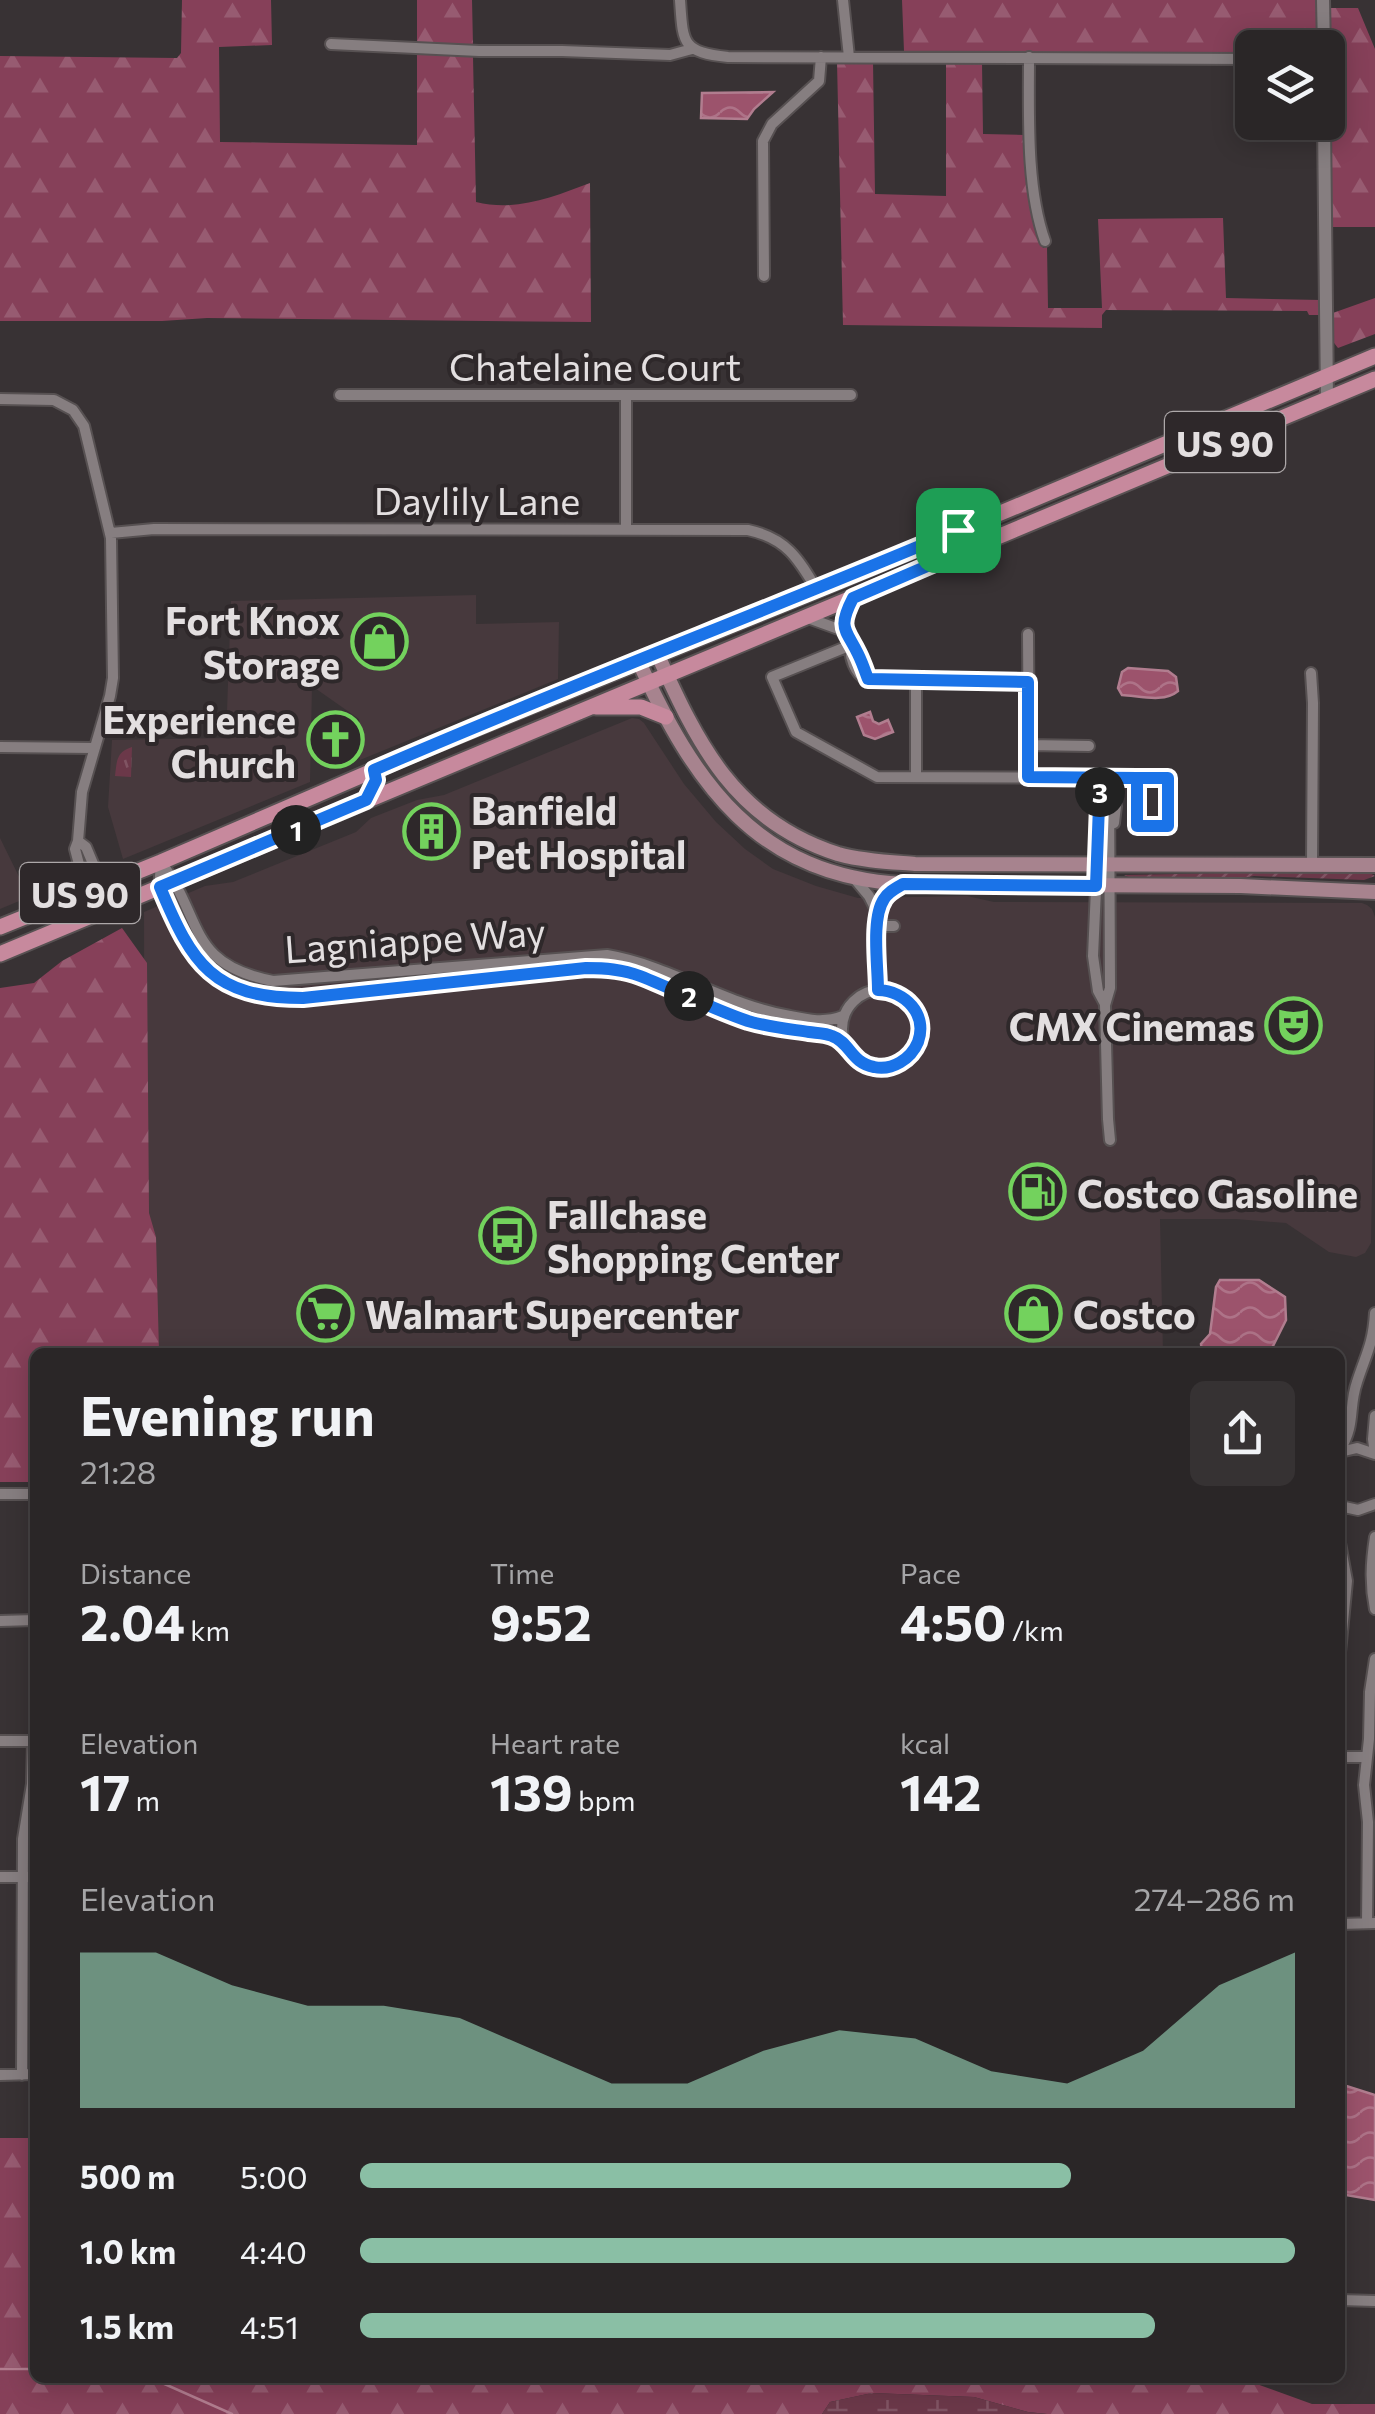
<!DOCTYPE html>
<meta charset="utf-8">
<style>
:root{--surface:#2a2627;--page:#363233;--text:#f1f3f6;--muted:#a5a5a7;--line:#464344;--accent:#8abfa5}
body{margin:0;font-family:Commissioner,sans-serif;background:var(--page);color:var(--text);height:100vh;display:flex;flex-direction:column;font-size:38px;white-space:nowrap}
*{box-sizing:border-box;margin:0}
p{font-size:32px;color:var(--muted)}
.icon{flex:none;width:55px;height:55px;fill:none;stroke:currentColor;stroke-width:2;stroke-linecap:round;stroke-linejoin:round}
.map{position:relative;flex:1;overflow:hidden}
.panel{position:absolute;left:30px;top:1348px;width:1315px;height:1035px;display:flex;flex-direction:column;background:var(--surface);border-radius:15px;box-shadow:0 5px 25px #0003,0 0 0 2px var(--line)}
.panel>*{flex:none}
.buttons{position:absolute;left:1235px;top:30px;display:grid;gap:20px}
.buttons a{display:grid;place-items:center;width:110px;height:110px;border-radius:15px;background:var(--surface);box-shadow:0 5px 25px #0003,0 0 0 2px var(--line);font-size:50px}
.pin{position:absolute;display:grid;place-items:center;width:85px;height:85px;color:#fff;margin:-42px;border-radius:20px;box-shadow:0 5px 15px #0006}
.km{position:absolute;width:50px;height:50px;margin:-25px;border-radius:50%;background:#222;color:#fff;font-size:28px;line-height:50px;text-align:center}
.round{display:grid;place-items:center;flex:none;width:105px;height:105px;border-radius:15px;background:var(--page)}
.headline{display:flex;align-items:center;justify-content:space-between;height:170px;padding:0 50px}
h1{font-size:55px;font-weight:700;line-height:75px}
.figures{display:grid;grid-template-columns:repeat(3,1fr);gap:15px;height:170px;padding:10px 50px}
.figures div{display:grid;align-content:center}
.figures b{font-size:50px;font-weight:700}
.figures small{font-size:28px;font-weight:400}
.figures p{font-size:28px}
.chart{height:280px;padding:20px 50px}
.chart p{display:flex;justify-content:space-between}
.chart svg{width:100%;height:180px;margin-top:10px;fill:var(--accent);opacity:.7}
ul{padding:0 50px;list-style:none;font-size:32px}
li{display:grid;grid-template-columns:160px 120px 1fr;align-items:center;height:75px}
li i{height:25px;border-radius:12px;background:var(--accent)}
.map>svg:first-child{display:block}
.built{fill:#47393d}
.forest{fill:url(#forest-firs)}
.wetland{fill:url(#wetland-marsh)}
.park{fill:url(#park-tufts)}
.garden{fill:url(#garden-furrows)}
.water{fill:url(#water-waves);stroke:#b17d8f;stroke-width:2.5}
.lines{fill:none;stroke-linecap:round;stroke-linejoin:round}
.stream{stroke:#b17d8f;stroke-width:2.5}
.minor-casing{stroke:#575152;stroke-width:14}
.tertiary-casing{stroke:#575152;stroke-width:16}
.secondary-casing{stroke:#575152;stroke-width:18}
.primary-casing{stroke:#575152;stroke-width:19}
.minor{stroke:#867e80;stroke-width:10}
.tertiary{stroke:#867e80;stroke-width:12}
.secondary{stroke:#a7838e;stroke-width:14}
.primary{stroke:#c7899d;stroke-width:15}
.route-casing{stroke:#fff;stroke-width:20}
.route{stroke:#1a73e8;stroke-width:12}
.labels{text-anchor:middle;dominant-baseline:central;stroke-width:8;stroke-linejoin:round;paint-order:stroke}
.shield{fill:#2e282a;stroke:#ada8a9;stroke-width:2.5}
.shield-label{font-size:35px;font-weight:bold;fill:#e3dfe0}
.street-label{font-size:38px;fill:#e3dfe0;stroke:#2e282a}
.poi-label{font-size:38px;font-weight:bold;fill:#e3dfe0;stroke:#2e282a;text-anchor:start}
</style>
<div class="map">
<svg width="1375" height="2414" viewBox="0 0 1375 2414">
<defs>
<pattern id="forest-firs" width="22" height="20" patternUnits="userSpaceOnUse" patternTransform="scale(2.5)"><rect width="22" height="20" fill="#864059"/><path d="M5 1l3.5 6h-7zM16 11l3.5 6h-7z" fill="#975b71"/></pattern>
<pattern id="wetland-marsh" width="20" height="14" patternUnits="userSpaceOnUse" patternTransform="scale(2.5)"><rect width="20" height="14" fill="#6b3849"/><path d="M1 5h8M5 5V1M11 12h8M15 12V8" fill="none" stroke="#805463"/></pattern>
<pattern id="park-tufts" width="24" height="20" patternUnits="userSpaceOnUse" patternTransform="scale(2.5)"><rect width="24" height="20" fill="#6b3849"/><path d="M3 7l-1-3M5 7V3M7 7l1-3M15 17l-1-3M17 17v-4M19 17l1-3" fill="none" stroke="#805463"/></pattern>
<pattern id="garden-furrows" width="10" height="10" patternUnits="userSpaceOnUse" patternTransform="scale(2.5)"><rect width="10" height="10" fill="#6b3849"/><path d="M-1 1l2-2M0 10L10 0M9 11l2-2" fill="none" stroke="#805463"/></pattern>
<pattern id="water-waves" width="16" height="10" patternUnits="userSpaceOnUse" patternTransform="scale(2.5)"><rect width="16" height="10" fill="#9c536c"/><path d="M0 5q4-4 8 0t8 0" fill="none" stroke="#ae7388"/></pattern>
</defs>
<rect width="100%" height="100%" fill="#383234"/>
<!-- built -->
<path class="built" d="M476 595V624L559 622 558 679 360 760 359 719 312 686 310 782 123 859 108 807 112 740 226 738 231 601Z
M632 718 639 719 644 723 684 784 716 822 745 849 773 869 816 886 858 898 967 896 994 902 1362 903 1367 905 1372 909 1375 917V1011L1371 1243 1365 1253 1356 1257 1329 1252 1286 1223 1236 1219H1160L1163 1352H145L144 912 205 886 233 882 356 832 371 818 417 800 444 795Z
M0 838 29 897 0 909Z"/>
<!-- forest -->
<path class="forest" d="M182 0H271L272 45 219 47 220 142 417 145V54L473 57 476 202C516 212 553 197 590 183L591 322 207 318 162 321H0V56L177 58 181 53Z
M417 0H472L473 46 417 43Z
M902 0H1318L1319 47 1252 48V53L904 51Z
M1329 8H1358L1375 49V227H1330Z
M837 62H873L875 194 946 196V63H982L983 134 1024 135 1035 224 1043 248 1047 247 1048 308H1102L1098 219 1223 218 1226 298 1320 300V315H1309L1307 311 1106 310 1102 315V328L843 325Z
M1375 298V334L1338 348 1331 339 1330 314Z
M122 928 147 963 149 1213 156 1237 159 1352H35V1482H0V988L34 983 62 961Z
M0 2138H35V2378H1240L1312 2404H1375V2414H1047L1028 2412 974 2397 872 2393 830 2402 822 2414H0Z"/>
<!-- wetland -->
<path class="wetland" d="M872 2393 974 2397 1028 2412 1047 2414H822L830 2402Z"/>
<!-- park -->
<path class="park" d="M132 747 131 777 115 776C117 761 116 752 132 747Z"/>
<!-- garden -->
<path class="garden" d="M1252 869 1365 870 1375 876 1364 880 1254 876 1230 880 1131 878 1124 875 1231 873Z"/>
<!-- water -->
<path class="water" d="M773 92 754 109 747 119 701 118 702 93Z
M1128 668 1168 671 1176 677 1178 691C1164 703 1140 696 1122 695L1118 688 1122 672Z
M870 712 873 721 879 724 888 720 893 732 875 739 864 735 857 717Z
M1220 1280H1259L1285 1297 1286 1320 1270 1352H1202L1201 1344 1210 1334 1216 1287Z
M1340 2084 1375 2095V2200L1340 2194Z"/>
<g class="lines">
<!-- stream -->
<path class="stream" d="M0 2369H35
M151 2378 232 2414"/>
<defs>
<path id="minor" d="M680 0C683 44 682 52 728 57L1252 59
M843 0 849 57
M331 44 479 51H562L670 55 692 49
M1029 57C1029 114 1026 188 1045 241
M764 276 763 141 772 124 819 81 821 57
M340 395H851
M0 399 54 400 73 410 84 426 111 538 113 678 110 696 82 792 78 841 75 849 86 891
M626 529V395
M111 533 154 529 748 530C786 538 798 558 817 590
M853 598C837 627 845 629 858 653 862 661 864 670 867 678
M808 618 844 631
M1028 634 1029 777
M851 645 772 677 796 732 877 777 1167 778 1168 825 1137 826V778
M851 645C849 657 855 674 866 679L1028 681
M1311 673 1313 703 1312 864
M916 681V777
M1028 745 1089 746
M0 747 93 748
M1101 778 1093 956 1098 991 1105 1004
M1109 778 1110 988 1105 1005 1108 1119 1110 1140
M1105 825 1114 823 1116 806 1108 800
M78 841 86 847 102 885
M161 862C161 870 159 879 160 886 161 893 166 902 169 908 185 946 207 979 247 993 265 999 285 998 303 998L586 968 626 970 745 1019 774 1027 834 1036 844 1043
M161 862C204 919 186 964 273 981L607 955C671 966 726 1005 790 1016 809 1020 825 1023 843 1016
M854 878 869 896 877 912
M878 926H894
M842 1029a39 39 0 1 1 78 0a39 39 0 1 1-78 0Z
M878 990V913L886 896 903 884
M1340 1450C1356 1424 1348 1408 1357 1382 1366 1354 1373 1345 1375 1313
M1340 1452 1357 1448 1375 1454
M1375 1454 1373 1439 1375 1416
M0 1494H35
M1340 1506 1358 1510 1375 1504
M1340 1518V1528
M1375 1537C1371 1563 1370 1584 1375 1609
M1340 1543 1347 1581 1340 1652
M0 1621 35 1620
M0 1741H35
M1340 1757H1366
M0 1877H35
M1367 1923 1368 1822 1364 1785 1369 1739 1370 1692 1375 1659
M1340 1924 1375 1923
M0 2075 35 2074
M22 2075 23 1839 32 1784 33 1741
M1340 2300 1375 2301"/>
<path id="tertiary" d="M1323 0 1324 48
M1324 122 1327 399"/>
<path id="secondary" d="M657 653C698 745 735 821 838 854 863 861 890 862 915 864L1375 865
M638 660C694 783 757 876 903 884L1241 886 1375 892"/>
<path id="primary" d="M596 707H641L666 717
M0 927 161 862 407 756 817 590 1375 356
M0 954 1375 379"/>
</defs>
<!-- minor casing -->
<use href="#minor" class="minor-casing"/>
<!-- tertiary casing -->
<use href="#tertiary" class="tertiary-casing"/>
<!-- secondary casing -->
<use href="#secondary" class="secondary-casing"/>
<!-- primary casing -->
<use href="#primary" class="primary-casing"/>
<!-- minor -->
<use href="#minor" class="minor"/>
<!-- tertiary -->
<use href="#tertiary" class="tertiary"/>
<!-- secondary -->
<use href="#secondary" class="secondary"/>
<!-- primary -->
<use href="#primary" class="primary"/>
</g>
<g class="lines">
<defs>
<path id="route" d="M958 530C764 612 567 686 374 770L376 780 366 800 160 887C192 964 213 998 303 998L586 968C605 968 622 969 640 976 676 990 712 1009 748 1021 768 1027 789 1029 809 1032 816 1033 826 1033 832 1036 850 1042 851 1063 874 1067 892 1071 911 1059 918 1042 928 1014 905 991 878 990 878 966 871 918 884 899 888 892 896 888 903 884L1096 886 1100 778H1168V826H1137V778L1028 777V682L868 679C865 671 862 662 858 654 846 629 837 629 853 598L939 561 957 543 958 530"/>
</defs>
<!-- route casing -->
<use href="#route" class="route-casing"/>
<!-- route -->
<use href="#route" class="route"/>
</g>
<!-- icons -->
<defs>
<symbol id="shop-ring" viewBox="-11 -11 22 22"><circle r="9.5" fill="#2e282a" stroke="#73d25d" stroke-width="1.5"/><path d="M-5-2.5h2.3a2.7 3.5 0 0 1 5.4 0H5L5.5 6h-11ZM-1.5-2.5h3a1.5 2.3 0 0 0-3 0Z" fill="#73d25d"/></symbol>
<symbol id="church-ring" viewBox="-11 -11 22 22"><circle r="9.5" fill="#2e282a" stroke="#73d25d" stroke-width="1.5"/><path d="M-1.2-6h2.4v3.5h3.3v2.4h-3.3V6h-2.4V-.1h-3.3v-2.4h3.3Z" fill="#73d25d"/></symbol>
<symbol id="building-ring" viewBox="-11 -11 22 22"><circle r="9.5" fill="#2e282a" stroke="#73d25d" stroke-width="1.5"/><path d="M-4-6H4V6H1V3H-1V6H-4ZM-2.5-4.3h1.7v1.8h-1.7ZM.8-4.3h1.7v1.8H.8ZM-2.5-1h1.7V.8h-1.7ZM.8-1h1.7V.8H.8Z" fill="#73d25d"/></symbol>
<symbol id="theatre-ring" viewBox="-11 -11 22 22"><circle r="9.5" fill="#2e282a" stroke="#73d25d" stroke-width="1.5"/><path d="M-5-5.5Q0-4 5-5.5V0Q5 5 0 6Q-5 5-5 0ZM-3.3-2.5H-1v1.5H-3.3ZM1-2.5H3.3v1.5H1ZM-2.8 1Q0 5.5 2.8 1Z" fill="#73d25d"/></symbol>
<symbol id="fuel-ring" viewBox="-11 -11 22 22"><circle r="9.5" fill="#2e282a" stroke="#73d25d" stroke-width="1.5"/><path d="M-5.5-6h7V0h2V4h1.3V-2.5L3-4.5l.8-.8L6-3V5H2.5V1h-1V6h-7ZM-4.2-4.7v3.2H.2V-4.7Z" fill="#73d25d"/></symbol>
<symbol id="bus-ring" viewBox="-11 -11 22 22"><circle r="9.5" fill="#2e282a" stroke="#73d25d" stroke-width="1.5"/><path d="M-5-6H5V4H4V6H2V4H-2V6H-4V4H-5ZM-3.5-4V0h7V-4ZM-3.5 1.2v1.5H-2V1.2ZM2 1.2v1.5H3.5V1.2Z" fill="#73d25d"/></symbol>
<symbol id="supermarket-ring" viewBox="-11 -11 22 22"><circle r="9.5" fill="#2e282a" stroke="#73d25d" stroke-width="1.5"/><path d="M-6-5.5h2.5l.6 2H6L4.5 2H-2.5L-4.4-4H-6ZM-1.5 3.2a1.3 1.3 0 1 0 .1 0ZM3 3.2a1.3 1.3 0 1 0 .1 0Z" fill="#73d25d"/></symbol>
</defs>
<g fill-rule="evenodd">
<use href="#shop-ring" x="348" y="610" width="63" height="63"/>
<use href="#church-ring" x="304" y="708" width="63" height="63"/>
<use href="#building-ring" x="400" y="800" width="63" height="63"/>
<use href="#theatre-ring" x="1262" y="994" width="63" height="63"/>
<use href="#fuel-ring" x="1006" y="1160" width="63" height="63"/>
<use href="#bus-ring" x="476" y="1204" width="63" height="63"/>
<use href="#supermarket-ring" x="294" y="1282" width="63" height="63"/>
<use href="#shop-ring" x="1002" y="1282" width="63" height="63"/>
</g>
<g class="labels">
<!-- shield labels -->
<g class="shield">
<rect x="1165" y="412" width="120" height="60" rx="8"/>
<rect x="20" y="863" width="120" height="60" rx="8"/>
</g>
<g class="shield-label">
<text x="1225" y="442">US 90</text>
<text x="80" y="893">US 90</text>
</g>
<!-- street labels -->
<g class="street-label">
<text x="595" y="365">Chatelaine Court</text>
<text x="477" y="499">Daylily Lane</text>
<text transform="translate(415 939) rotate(-4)">Lagniappe Way</text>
</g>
<!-- poi labels -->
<g class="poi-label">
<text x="340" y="619" text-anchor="end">Fort Knox<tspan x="340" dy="44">Storage</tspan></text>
<text x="296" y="718" text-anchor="end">Experience<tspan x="296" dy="44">Church</tspan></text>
<text x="471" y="809">Banfield<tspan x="471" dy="44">Pet Hospital</tspan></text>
<text x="1255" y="1025" text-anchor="end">CMX Cinemas</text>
<text x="1077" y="1192">Costco Gasoline</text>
<text x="547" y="1213">Fallchase<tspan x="547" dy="44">Shopping Center</tspan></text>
<text x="365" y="1313">Walmart Supercenter</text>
<text x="1073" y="1313">Costco</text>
</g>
</g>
</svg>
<div class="buttons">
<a><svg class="icon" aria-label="layers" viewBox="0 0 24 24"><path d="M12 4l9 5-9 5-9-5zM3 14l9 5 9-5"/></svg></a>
</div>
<div class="pin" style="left:958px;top:530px;background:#1e9e55"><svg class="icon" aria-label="arrive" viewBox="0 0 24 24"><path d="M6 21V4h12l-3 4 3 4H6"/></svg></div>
<b class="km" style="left:296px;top:830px">1</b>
<b class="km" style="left:689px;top:996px">2</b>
<b class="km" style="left:1100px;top:792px">3</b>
<section class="panel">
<div class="headline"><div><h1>Evening run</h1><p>21:28</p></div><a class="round"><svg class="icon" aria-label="share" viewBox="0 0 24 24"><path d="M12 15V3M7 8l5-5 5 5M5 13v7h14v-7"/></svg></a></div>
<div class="figures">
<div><p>Distance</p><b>2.04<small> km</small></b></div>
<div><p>Time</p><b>9:52</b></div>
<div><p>Pace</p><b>4:50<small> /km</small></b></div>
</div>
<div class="figures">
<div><p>Elevation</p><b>17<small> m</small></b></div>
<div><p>Heart rate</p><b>139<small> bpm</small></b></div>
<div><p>kcal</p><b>142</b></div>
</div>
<div class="chart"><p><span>Elevation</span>274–286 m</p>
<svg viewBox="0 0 160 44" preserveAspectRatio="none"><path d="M0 44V6L10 6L20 14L30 19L40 19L50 22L60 30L70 38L80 38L90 30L100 25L110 27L120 35L130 38L140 30L150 14L160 6V44z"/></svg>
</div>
<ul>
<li><b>500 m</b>5:00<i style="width:76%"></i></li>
<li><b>1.0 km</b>4:40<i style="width:100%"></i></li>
<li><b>1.5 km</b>4:51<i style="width:85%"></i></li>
</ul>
</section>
</div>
